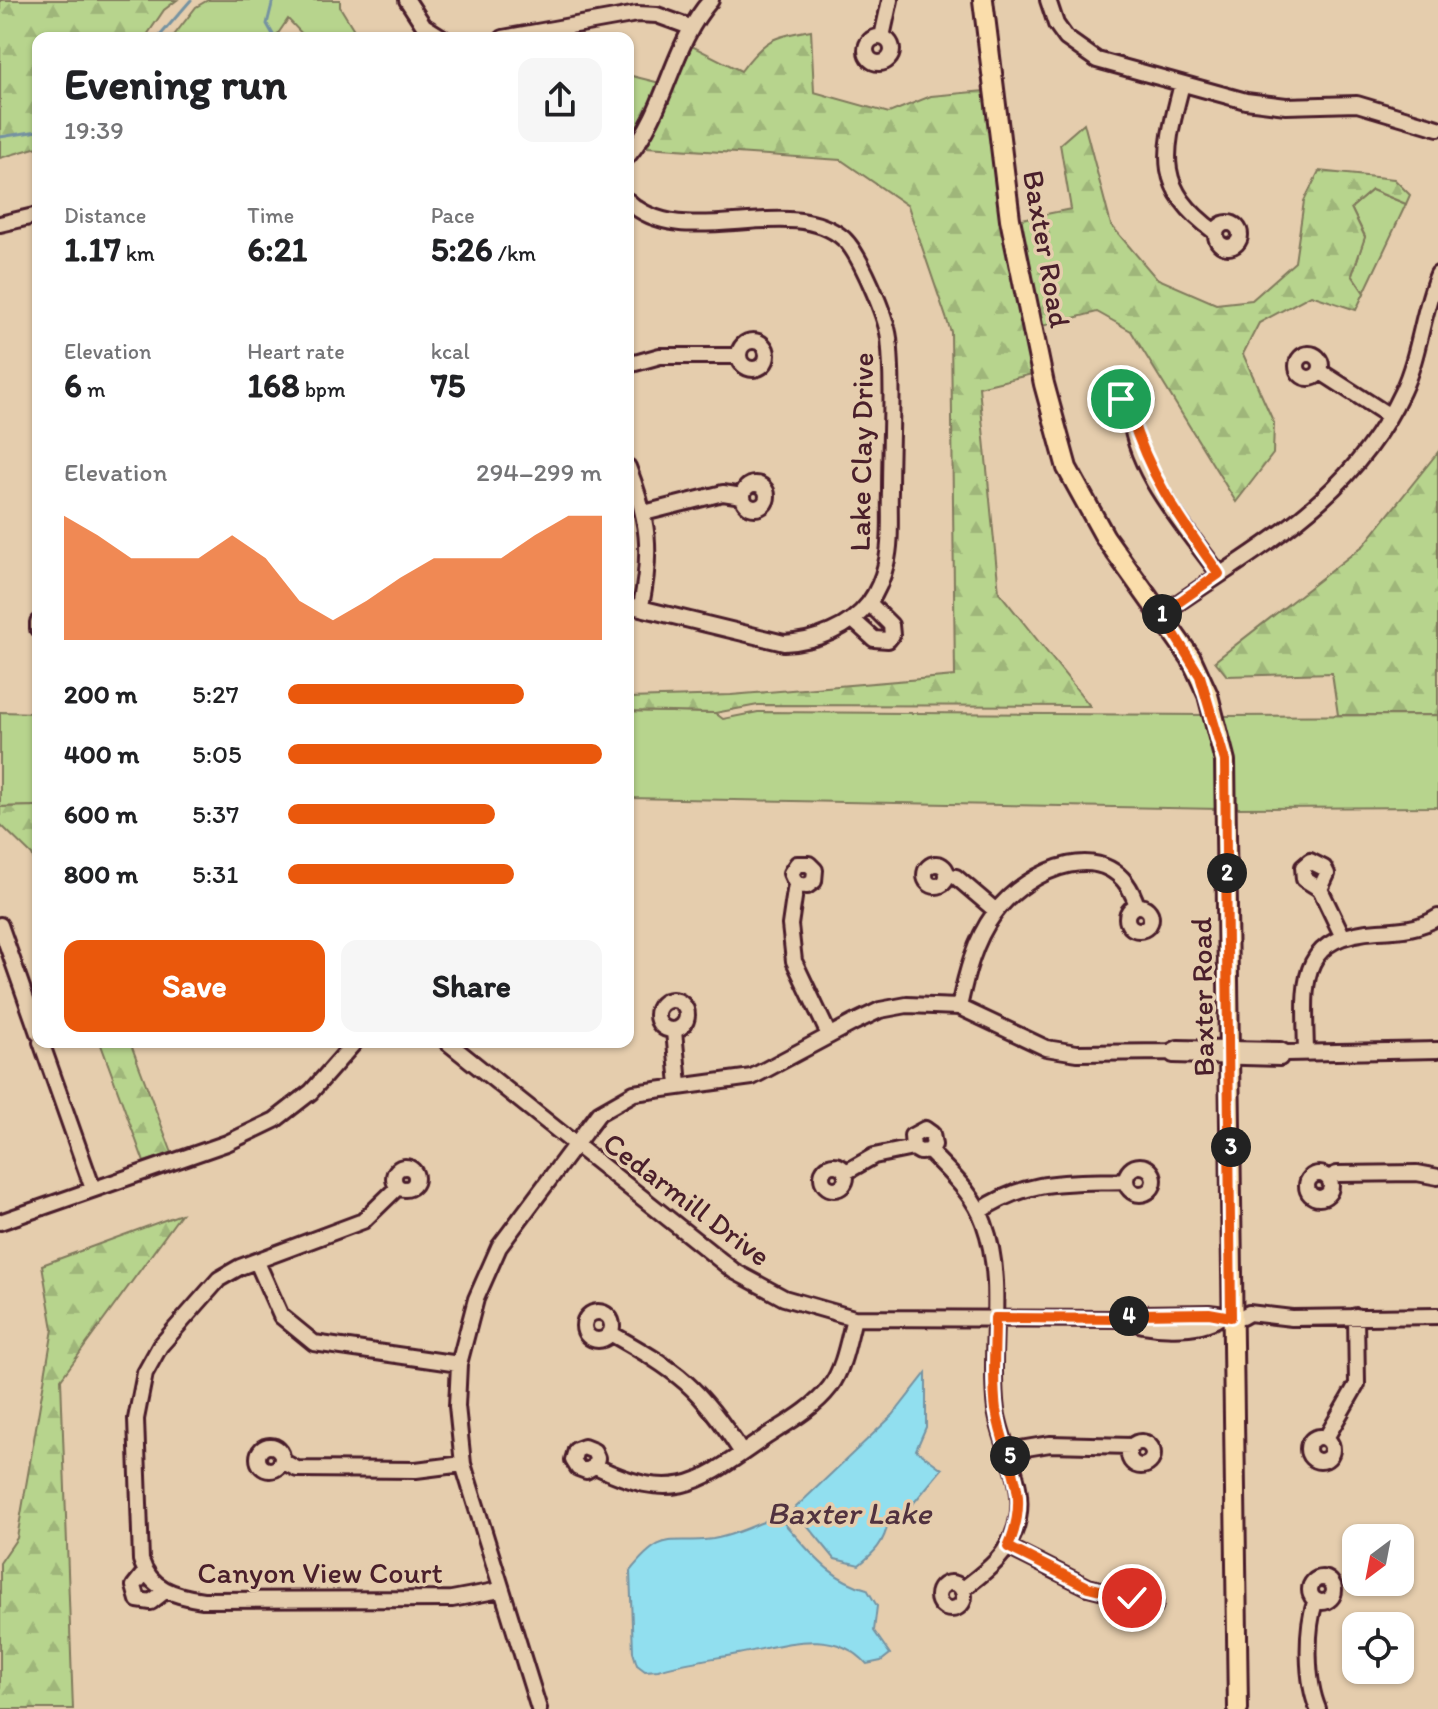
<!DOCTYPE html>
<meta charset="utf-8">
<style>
:root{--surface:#fff;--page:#f6f6f6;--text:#202124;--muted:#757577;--accent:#ea580c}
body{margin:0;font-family:Itim,sans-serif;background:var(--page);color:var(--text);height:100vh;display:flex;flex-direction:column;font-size:30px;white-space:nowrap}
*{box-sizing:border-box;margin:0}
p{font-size:26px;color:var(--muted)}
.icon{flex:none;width:44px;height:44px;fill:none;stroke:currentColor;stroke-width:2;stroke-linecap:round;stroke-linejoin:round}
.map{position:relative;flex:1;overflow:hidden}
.panel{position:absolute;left:32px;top:32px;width:602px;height:1016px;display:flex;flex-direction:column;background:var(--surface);border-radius:16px;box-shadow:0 2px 6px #0004}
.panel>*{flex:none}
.needle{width:52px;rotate:212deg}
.tools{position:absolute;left:1342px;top:1524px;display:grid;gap:16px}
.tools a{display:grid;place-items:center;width:72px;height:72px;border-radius:16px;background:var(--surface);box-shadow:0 2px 6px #0004;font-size:40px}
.pin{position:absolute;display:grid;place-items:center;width:68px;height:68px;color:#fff;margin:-34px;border:4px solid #fff;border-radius:50%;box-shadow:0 2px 8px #0007}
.km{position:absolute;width:40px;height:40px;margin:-20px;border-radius:50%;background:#222;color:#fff;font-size:22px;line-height:40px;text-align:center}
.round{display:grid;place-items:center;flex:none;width:84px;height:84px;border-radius:16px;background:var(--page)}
.overview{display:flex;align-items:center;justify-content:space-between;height:136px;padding:0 32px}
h1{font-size:44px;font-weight:700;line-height:60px}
.metrics{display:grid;grid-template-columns:repeat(3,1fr);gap:12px;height:136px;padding:8px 32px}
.metrics div{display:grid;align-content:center}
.metrics b{font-size:34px;font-weight:700}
.metrics small{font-size:22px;font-weight:400}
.metrics p{font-size:22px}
.chart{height:224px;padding:16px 32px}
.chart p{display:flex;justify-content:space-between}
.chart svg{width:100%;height:144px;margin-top:8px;fill:var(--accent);opacity:.7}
.action{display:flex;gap:16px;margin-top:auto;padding:16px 32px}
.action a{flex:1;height:92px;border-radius:16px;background:var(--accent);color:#fff;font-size:32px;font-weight:700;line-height:92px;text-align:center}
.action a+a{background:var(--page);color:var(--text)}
ul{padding:0 32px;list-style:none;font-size:26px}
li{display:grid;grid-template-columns:128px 96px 1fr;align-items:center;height:60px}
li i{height:20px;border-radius:10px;background:var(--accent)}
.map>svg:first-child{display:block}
.grass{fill:#b7d48d;stroke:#807a5c;stroke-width:2}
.forest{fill:url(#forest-firs);stroke:#807a5c;stroke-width:2}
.water{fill:#91dfef;stroke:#7592a1;stroke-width:2}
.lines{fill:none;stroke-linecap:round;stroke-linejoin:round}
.stream{stroke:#7592a1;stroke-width:3}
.minor-casing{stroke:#4a1f2b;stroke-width:20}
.major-casing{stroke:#4a1f2b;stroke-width:24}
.minor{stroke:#e5cdad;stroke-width:14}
.major{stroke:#faddab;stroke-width:18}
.route-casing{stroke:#fff;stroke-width:16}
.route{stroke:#ea580c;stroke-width:10}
.labels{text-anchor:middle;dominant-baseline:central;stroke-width:7;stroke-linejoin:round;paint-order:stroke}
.street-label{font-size:30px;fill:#4a1f2b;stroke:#e5cdad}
.water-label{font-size:32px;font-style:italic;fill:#51323f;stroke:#e5cdad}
</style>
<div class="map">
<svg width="1438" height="1709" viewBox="0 0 1438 1709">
<defs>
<pattern id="forest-firs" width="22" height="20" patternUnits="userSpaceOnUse" patternTransform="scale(2)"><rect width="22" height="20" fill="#b7d48d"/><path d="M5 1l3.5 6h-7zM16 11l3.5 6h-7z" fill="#9fb67a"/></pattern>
</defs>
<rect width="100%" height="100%" fill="#e5cdad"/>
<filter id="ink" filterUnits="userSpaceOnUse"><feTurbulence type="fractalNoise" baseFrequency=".0125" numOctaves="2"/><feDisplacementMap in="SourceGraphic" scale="16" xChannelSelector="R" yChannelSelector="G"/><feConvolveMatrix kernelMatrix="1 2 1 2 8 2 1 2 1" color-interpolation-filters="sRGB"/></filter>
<g filter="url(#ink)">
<!-- grass -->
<path class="grass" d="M208 0H340V7L359 38H306L288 19 275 38H172L196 7Z
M1372 190 1406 204 1364 293 1352 275 1365 236 1351 208Z
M628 711 715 713 723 719 758 712 1206 715 1219 770 1220 809 628 798Z
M0 712 38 713V806L0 807Z
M1438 715V807L1237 808 1223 716Z"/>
<!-- forest -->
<path class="forest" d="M0 0H177L164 10 145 38H38V147L0 158Z
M811 30 814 92 889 113 931 96 984 91 1008 256 1032 374 979 387 999 592 1090 706 758 705 715 713 628 711V698L731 695 955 676 951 332 908 206 841 160 647 147 692 46 741 71C764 40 773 36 811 30Z
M628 75 660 83 652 106 628 145Z
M1084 123 1111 225 1156 278 1216 304 1252 300 1295 262 1304 201 1319 171 1394 179 1410 195 1406 204 1372 190 1351 208 1365 237 1352 275 1364 293 1356 310 1311 295 1259 323 1243 354 1274 423 1273 454 1236 502 1131 331 1097 312 1038 327 1017 220 1071 209 1060 144Z
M1438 452V715H1338L1332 673 1227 676 1215 661 1364 545Z
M38 806V871L32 855 0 824V807Z
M100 1042H130L172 1153 144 1162Z
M181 1214 61 1379 73 1709H0V1563L17 1538 53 1329 42 1265Z"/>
<!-- water -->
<path class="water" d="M926 1373V1427L916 1450 942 1469 912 1505 888 1523C884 1543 875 1552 859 1565L835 1559 794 1509 893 1415Z
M768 1520H781C808 1548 827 1579 867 1589L877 1606 874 1631 890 1654 881 1661 867 1664C832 1625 782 1646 738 1654 711 1659 684 1662 658 1670L645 1671 637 1665 633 1652 630 1571C664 1529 667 1545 713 1539 732 1536 750 1527 768 1520Z"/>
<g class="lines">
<!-- stream -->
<path class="stream" d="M273 0 267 24 275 38
M158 38 191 0
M0 137 38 131"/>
<defs>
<path id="minor" d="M407 0 424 26 443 38
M1048 0 1056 24 1066 38 1097 60 1246 101 1286 106 1357 104 1438 128
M866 50a13 13 0 1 1 26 0a13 13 0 1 1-26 0Z
M882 37 890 0
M503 38 637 14 657 15 690 27
M1182 84C1165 151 1152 186 1215 232
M628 156C667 110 671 45 711 0
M628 201C682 254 790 191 844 239 860 254 886 316 889 338 894 388 890 441 890 491 889 514 892 541 886 564 883 577 877 592 869 603 849 629 816 641 784 643L628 605
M1216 235a12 12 0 1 1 24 0a12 12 0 1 1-24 0Z
M0 224 38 215
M739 355a14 14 0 1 1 28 0a14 14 0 1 1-28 0Z
M1297 366a12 12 0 1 1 24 0a12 12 0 1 1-24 0Z
M628 365 660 356H738
M1321 372 1388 415
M1121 398a12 12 0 1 1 24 0a12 12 0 1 1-24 0Z
M1130 410C1132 469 1186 528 1219 574
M628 467C649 520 652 551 641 606
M743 496a12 12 0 1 1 24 0a12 12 0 1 1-24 0Z
M644 513 723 493 742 496
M1162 614C1257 547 1350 503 1402 392 1420 354 1422 312 1438 274
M853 620 874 639 888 640 892 635 891 625 869 603
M38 622V629
M925 875a11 11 0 1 1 22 0a11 11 0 1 1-22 0Z
M947 875 956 877 996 911
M796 884 807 886 814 881 815 870 809 864H797L791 873 796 884 790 925 794 961 829 1035
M1320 889 1304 879 1303 867 1310 861 1324 868 1327 874 1320 889 1342 935
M1127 918a12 12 0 1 1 24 0a12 12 0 1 1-24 0Z
M0 925 38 1033
M657 1015a15 15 0 1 1 30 0a15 15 0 1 1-30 0Z
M959 1007C966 975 974 941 994 914 1027 869 1114 830 1137 906
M674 1031 679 1085
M41 1042 93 1189
M447 1042 734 1271 784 1298 854 1318 1121 1319 1138 1314 1209 1313 1242 1317 1249 1313 1292 1318 1438 1316
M1306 1052C1305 987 1294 936 1378 931 1399 930 1420 929 1438 917
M1173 1055 1280 1058
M929 1151 934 1145 932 1134 925 1129 912 1136 913 1148 920 1152 929 1151C950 1173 974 1194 984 1223 1006 1283 988 1348 996 1410 1002 1450 1029 1485 1016 1527 1007 1557 985 1572 962 1590
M822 1177a12 12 0 1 1 24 0a12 12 0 1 1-24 0Z
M1126 1180a14 14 0 1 1 28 0a14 14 0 1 1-28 0Z
M394 1178a11 11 0 1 1 22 0a11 11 0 1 1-22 0Z
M846 1172 874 1156 913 1148
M1307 1186a12 12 0 1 1 24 0a12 12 0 1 1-24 0Z
M1328 1178 1337 1174 1417 1173 1438 1177
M398 1187 363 1221 240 1267 219 1279 160 1346 145 1373 136 1419 141 1560C150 1589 175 1596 203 1600L452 1599 500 1590
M980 1211C1028 1178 1070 1183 1125 1181
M0 1222 227 1143 275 1120 311 1092 355 1042
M257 1262 281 1316 314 1343 459 1364
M584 1326a14 14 0 1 1 28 0a14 14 0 1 1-28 0Z
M1121 1319C1147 1329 1197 1333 1220 1317
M610 1333C678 1371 700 1387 742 1453
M1308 1449a12 12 0 1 1 24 0a12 12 0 1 1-24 0Z
M1326 1438 1357 1384 1356 1316
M1129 1454a12 12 0 1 1 24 0a12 12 0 1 1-24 0Z
M258 1458a12 12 0 1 1 24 0a12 12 0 1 1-24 0Z
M1008 1451 1050 1444 1131 1446
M282 1461 297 1469 416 1470 463 1464
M595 1466 597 1458 594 1451 584 1447 576 1450 573 1460 578 1468 586 1471 595 1466C677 1505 699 1483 767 1436 789 1422 814 1408 830 1387 844 1368 848 1341 854 1318
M1008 1547 1088 1587 1132 1598
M145 1572 134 1586 138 1600 151 1602 165 1591
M1310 1590a12 12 0 1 1 24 0a12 12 0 1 1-24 0Z
M938 1596a13 13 0 1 1 26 0a13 13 0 1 1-26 0Z
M1131 1602a12 12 0 1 1 24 0a12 12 0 1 1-24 0Z
M1315 1602C1306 1630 1306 1681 1318 1709
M539 1709 463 1464 457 1406 459 1364 476 1299 499 1247 599 1113 634 1093 752 1077 853 1023 880 1010 907 1005 959 1007 1046 1048 1077 1053 1170 1052 1178 1048 1280 1050 1286 1053 1438 1050"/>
<path id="major" d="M983 0 1010 219 1044 384 1067 468 1105 537 1191 658 1208 695 1225 761 1238 1709"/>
</defs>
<!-- minor casing -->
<use href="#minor" class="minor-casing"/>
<!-- major casing -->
<use href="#major" class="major-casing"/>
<!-- minor -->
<use href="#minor" class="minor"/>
<!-- major -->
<use href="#major" class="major"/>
</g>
</g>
<g class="lines" filter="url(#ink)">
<defs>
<path id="route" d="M1121 399C1123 405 1128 409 1130 413 1151 480 1179 517 1219 574L1162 614 1200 676 1225 761 1231 1317 1209 1313 1138 1314 1121 1319 995 1318C995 1348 992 1380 996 1410 1005 1465 1033 1489 1008 1547L1088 1587 1132 1598"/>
</defs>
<!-- route casing -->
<use href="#route" class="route-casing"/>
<!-- route -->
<use href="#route" class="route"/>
</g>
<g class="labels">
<!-- street labels -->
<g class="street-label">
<text transform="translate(1047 249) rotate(80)">Baxter Road</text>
<text transform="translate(861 452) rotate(-89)">Lake Clay Drive</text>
<text transform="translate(1202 997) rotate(-91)">Baxter Road</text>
<text transform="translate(687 1199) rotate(37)">Cedarmill Drive</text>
<text x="320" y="1572">Canyon View Court</text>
</g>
<!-- water labels -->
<g class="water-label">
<text x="849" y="1513">Baxter Lake</text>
</g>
</g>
</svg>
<div class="tools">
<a><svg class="needle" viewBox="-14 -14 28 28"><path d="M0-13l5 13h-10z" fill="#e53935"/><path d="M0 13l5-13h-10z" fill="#757577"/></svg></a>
<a><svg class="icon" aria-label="locate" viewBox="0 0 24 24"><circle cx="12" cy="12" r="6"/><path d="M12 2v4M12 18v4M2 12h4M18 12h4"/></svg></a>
</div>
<div class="pin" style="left:1121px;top:399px;background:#1e9e55"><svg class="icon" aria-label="arrive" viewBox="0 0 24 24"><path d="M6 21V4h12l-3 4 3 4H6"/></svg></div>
<div class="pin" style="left:1132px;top:1598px;background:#d93025"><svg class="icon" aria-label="check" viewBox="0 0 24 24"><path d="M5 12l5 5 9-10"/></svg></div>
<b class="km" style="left:1162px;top:614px">1</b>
<b class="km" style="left:1227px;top:873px">2</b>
<b class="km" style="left:1231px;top:1147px">3</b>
<b class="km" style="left:1129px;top:1316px">4</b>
<b class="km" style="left:1010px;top:1456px">5</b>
<section class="panel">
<div class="overview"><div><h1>Evening run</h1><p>19:39</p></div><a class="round"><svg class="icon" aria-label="share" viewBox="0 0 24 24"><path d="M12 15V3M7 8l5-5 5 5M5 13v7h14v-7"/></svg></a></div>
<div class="metrics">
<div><p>Distance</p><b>1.17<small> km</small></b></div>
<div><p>Time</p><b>6:21</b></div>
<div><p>Pace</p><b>5:26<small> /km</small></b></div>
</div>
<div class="metrics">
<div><p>Elevation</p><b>6<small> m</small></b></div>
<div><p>Heart rate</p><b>168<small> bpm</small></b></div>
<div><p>kcal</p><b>75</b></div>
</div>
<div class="chart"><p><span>Elevation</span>294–299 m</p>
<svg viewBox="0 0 160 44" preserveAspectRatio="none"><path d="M0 44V6L10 12L20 19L30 19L40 19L50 12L60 19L70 32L80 38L90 32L100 25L110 19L120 19L130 19L140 12L150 6L160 6V44z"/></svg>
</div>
<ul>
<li><b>200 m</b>5:27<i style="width:75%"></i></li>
<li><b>400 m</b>5:05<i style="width:100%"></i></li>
<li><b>600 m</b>5:37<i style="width:66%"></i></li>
<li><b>800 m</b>5:31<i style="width:72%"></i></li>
</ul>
<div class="action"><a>Save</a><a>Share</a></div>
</section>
</div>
